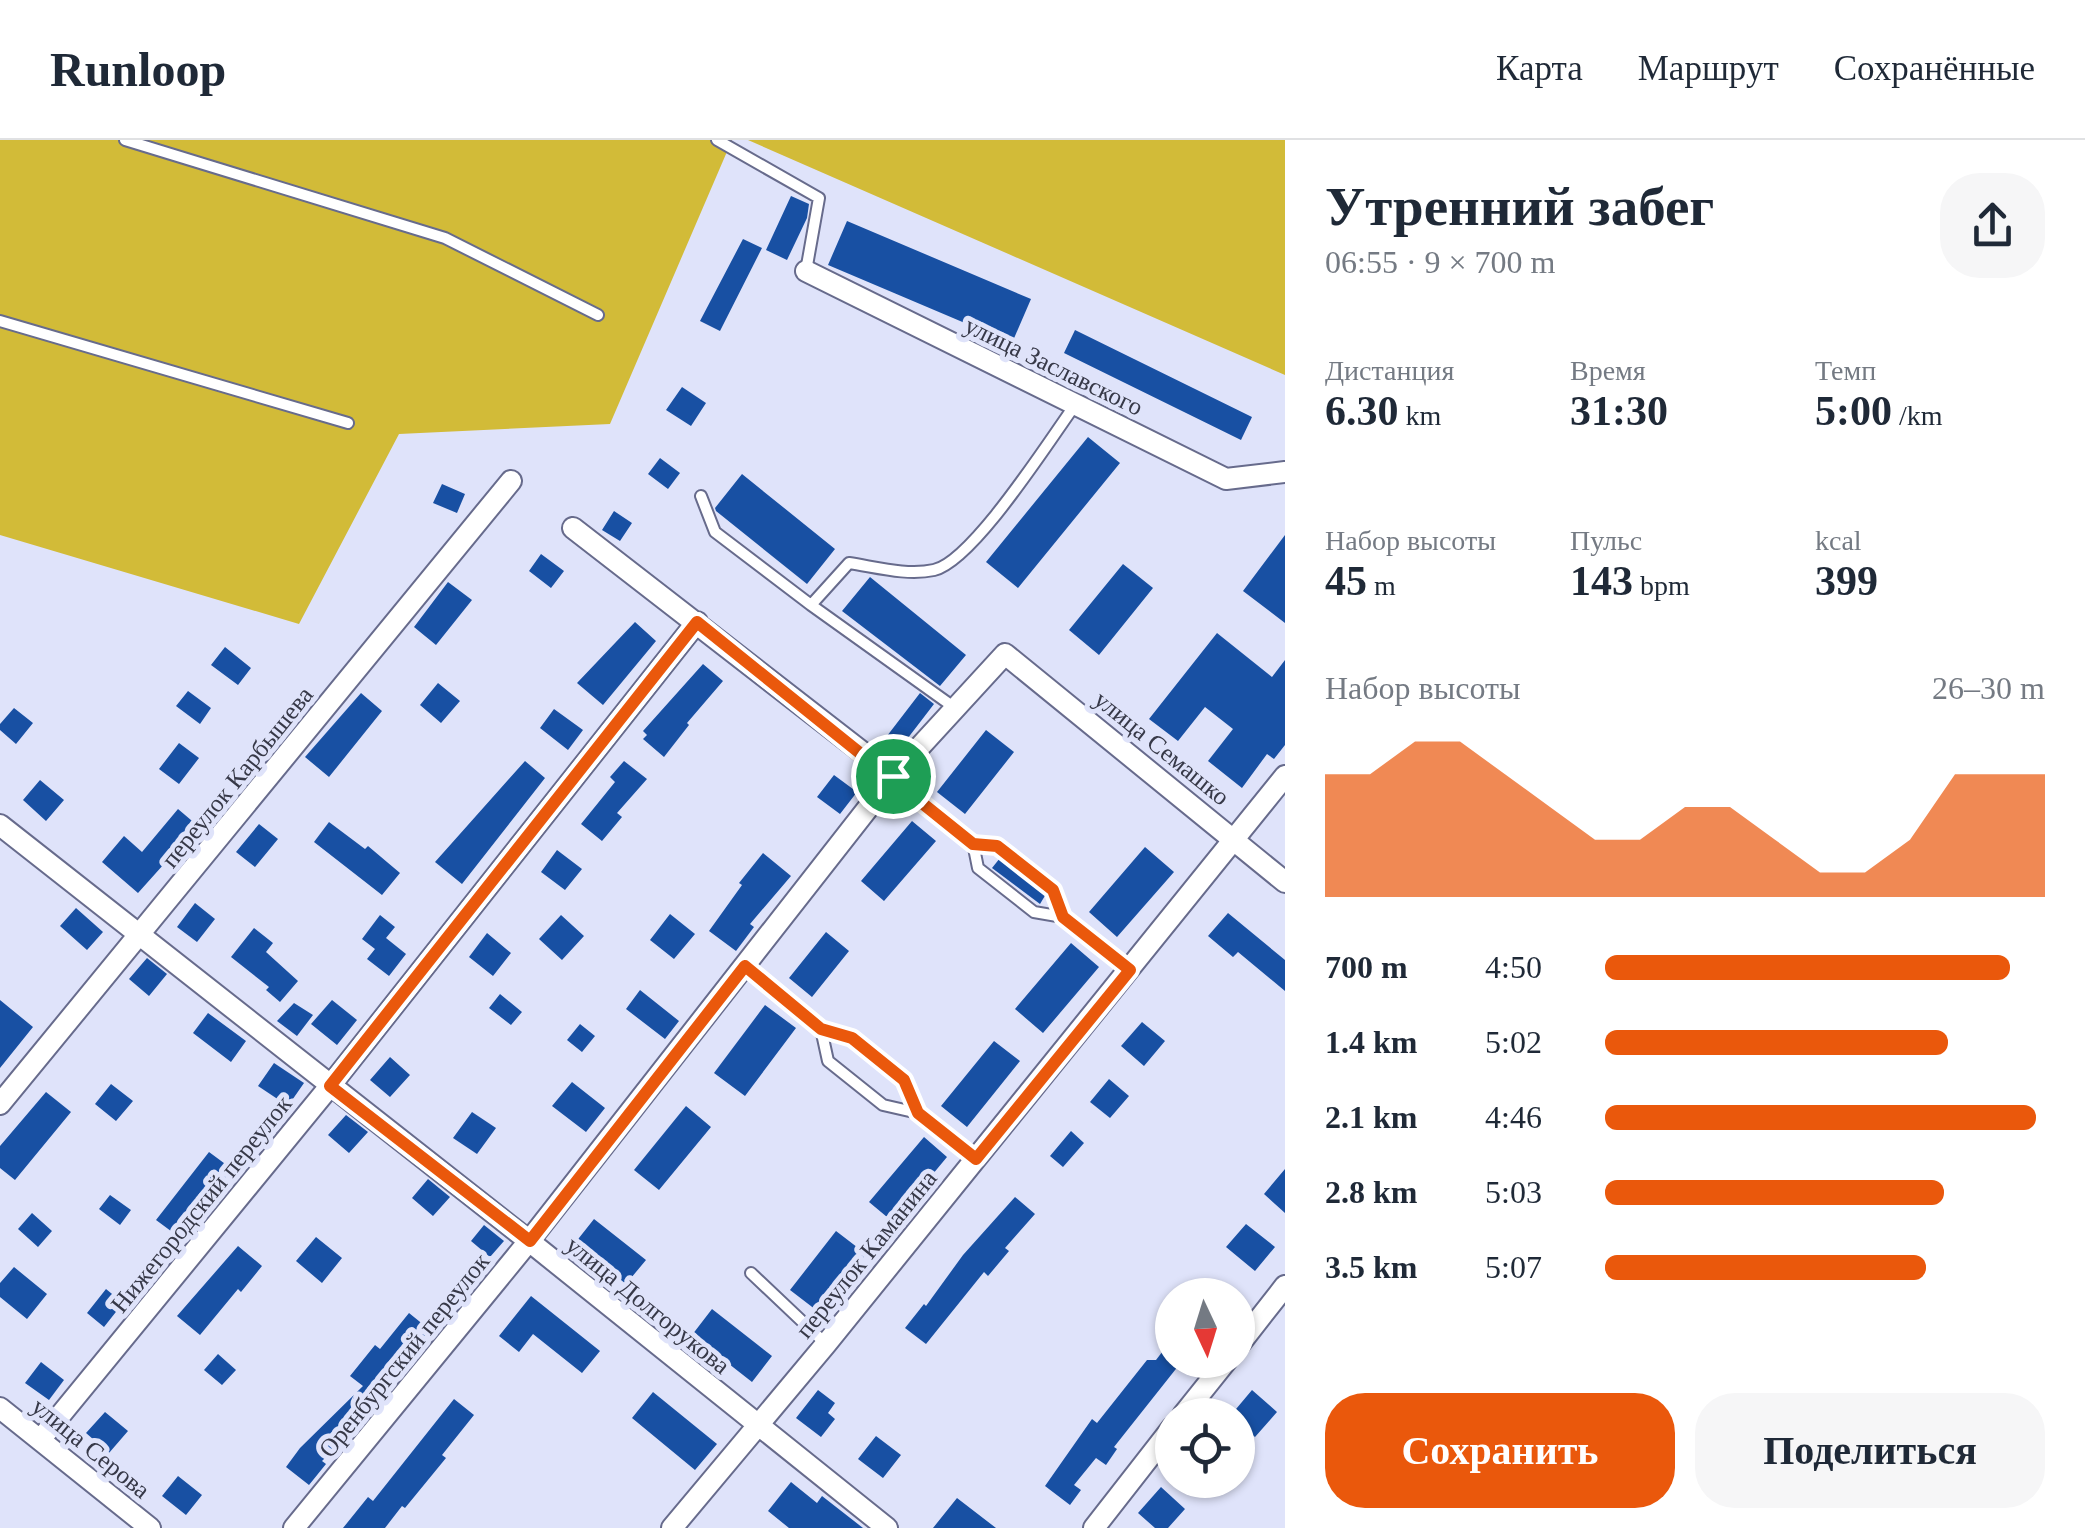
<!DOCTYPE html>
<html lang="ru">
<meta charset="utf-8">
<style>
:root{--surface:#fff;--page:#f6f6f7;--text:#1f2937;--muted:#747a83;--line:#e0e1e3;--accent:#ea580c}
body{margin:0;font-family:"Times New Roman",serif;background:var(--page);color:var(--text);height:100vh;display:flex;flex-direction:column;font-size:38px;white-space:nowrap}
*{box-sizing:border-box;margin:0}
p{font-size:32px;color:var(--muted)}
.icon{flex:none;width:55px;height:55px;fill:none;stroke:currentColor;stroke-width:2;stroke-linecap:round;stroke-linejoin:round}
.map{position:relative;flex:1;overflow:hidden}
.drawer{display:flex;flex-direction:column;background:var(--surface);width:800px}
.drawer>*{flex:none}
.needle{width:65px;rotate:176deg}
.controls{position:absolute;left:1155px;top:1138px;display:grid;gap:20px}
.controls a{display:grid;place-items:center;width:100px;height:100px;border-radius:50%;background:var(--surface);box-shadow:0 2px 8px #0004;font-size:50px}
.pin{position:absolute;display:grid;place-items:center;width:85px;height:85px;color:#fff;margin:-42px;border:5px solid #fff;border-radius:50%;box-shadow:0 2px 10px #0007}
.round{display:grid;place-items:center;flex:none;width:105px;height:105px;border-radius:40px;background:var(--page)}
.head{display:flex;align-items:center;justify-content:space-between;height:170px;padding:0 40px}
h1{font-size:55px;font-weight:600;line-height:75px}
.stats{display:grid;grid-template-columns:repeat(3,1fr);gap:15px;height:170px;padding:10px 40px}
.stats div{display:grid;align-content:center}
.stats b{font-size:42px;font-weight:600}
.stats small{font-size:28px;font-weight:400}
.stats p{font-size:28px}
.chart{height:280px;padding:20px 40px}
.chart p{display:flex;justify-content:space-between}
.chart svg{width:100%;height:180px;margin-top:10px;fill:var(--accent);opacity:.7}
.primary-button{display:flex;gap:20px;margin-top:auto;padding:20px 40px}
.primary-button a{flex:1;height:115px;border-radius:40px;background:var(--accent);color:#fff;font-size:40px;font-weight:600;line-height:115px;text-align:center}
.primary-button a+a{background:var(--page);color:var(--text)}
ul{padding:0 40px;list-style:none;font-size:32px}
li{display:grid;grid-template-columns:160px 120px 1fr;align-items:center;height:75px}
li i{height:25px;border-radius:12px;background:var(--accent)}
header{display:flex;align-items:center;gap:60px;box-sizing:border-box;height:140px;padding:0 50px;background:var(--surface);border-bottom:2px solid var(--line)}
header strong{font-size:48px}
nav{display:flex;gap:55px;margin-inline-start:auto;font-size:35px}
main{display:flex;flex:1;min-height:0}
.map>svg:first-child{display:block}
.green{fill:#d2bb38}
.building{fill:#1850a3}
.lines{fill:none;stroke-linecap:round;stroke-linejoin:round}
.lane-casing{stroke:#676b8c;stroke-width:14}
.street-casing{stroke:#676b8c;stroke-width:24}
.lane{stroke:#fff;stroke-width:10}
.street{stroke:#fff;stroke-width:20}
.route-casing{stroke:#fff;stroke-width:20}
.route{stroke:#ea580c;stroke-width:12}
.labels{text-anchor:middle;dominant-baseline:central;stroke-width:10;stroke-linejoin:round;paint-order:stroke}
.street-label{font-size:25px;fill:#373948;stroke:#dfe3fa}
</style>
<header>
<strong>Runloop</strong>
<nav><a>Карта</a><a>Маршрут</a><a>Сохранённые</a></nav>
</header>
<main>
<div class="map">
<svg width="1285" height="1388" viewBox="0 0 1285 1388">
<rect width="100%" height="100%" fill="#dfe3fa"/>
<!-- green -->
<path class="green" d="M0 0H732L610 284 399 294 299 484 0 395Z
M748 0H1285V235Z"/>
<!-- building -->
<path class="building" d="M791 56 809 64 807 78 787 120 766 110Z
M847 81 1031 159 1012 203 828 125Z
M743 99 762 108 720 191 700 181Z
M1075 190 1252 277 1241 300 1064 213Z
M682 247 706 263 691 286 666 270Z
M1088 297 1120 323 1018 448 986 422Z
M660 318 680 333 668 349 648 334Z
M742 334 835 409 807 444 716 371 715 368Z
M442 344 465 354 457 373 433 363Z
M614 371 632 383 620 401 602 390Z
M1285 395V483L1243 451Z
M541 414 564 431 551 448 529 431Z
M1123 424 1153 448 1099 515 1069 490Z
M870 437 966 515 940 546 842 471Z
M448 442 472 460 436 505 414 487Z
M635 482 656 501 603 565 577 543Z
M1217 493 1272 537 1285 520V605L1274 619 1267 614 1242 648 1208 621 1233 589 1205 567 1178 601 1149 579Z
M225 507 251 528 238 545 211 525Z
M703 524 723 541 687 583 689 585 664 617 643 599 647 595 643 591Z
M438 543 460 561 441 583 420 565Z
M188 551 211 568 200 584 176 566Z
M361 553 382 571 329 637 305 617Z
M920 553 934 564 901 607 887 596Z
M14 568 33 583 16 604 0 590V584Z
M554 569 583 590 568 610 540 588Z
M986 590 1014 612 965 674 937 652Z
M179 603 199 618 179 644 159 629Z
M525 621 545 638 462 744 435 722Z
M624 621 647 639 617 673 622 677 602 701 581 684 615 642 610 637Z
M834 635 857 652 840 674 817 657Z
M40 640 64 660 46 681 23 660Z
M178 669 198 686 138 753 102 722 124 696 142 712Z
M912 681 936 701 884 761 861 741Z
M329 682 365 709 368 706 400 733 382 755 314 702Z
M259 684 278 699 255 727 236 712Z
M1145 707 1174 732 1117 797 1089 772Z
M557 710 582 729 565 750 541 732Z
M763 713 791 736 750 784 754 787 736 811 709 791 742 745 739 743Z
M1000 718 1046 754 1040 764 992 728Z
M195 763 215 779 197 802 177 787Z
M76 768 103 792 87 810 60 786Z
M1228 773 1285 820V851L1238 812 1233 817 1208 796Z
M670 774 695 794 674 819 650 800Z
M380 775 395 787 386 798 406 814 389 836 367 819 375 809 362 799Z
M561 775 584 796 562 820 539 799Z
M254 788 273 803 266 812 298 841 280 862 266 850 269 847 231 817Z
M826 792 849 811 812 857 789 838Z
M487 793 511 813 493 836 469 817Z
M1071 803 1099 827 1043 893 1015 869Z
M147 818 167 834 149 856 129 839Z
M640 850 679 881 665 899 626 869Z
M500 854 522 872 511 885 489 868Z
M0 860 33 887 0 928Z
M332 860 357 880 337 905 311 884Z
M294 863 313 875 297 896 277 881Z
M765 865 796 888 745 956 714 933Z
M208 873 246 901 231 922 193 893Z
M1142 882 1165 901 1144 926 1121 906Z
M580 884 595 896 582 912 567 900Z
M994 901 1020 921 967 987 941 966Z
M390 917 410 935 390 957 370 940Z
M274 923 304 943 288 966 258 946Z
M1109 939 1129 956 1110 978 1090 962Z
M572 942 605 968 586 992 552 966Z
M111 944 133 961 116 981 95 964Z
M46 952 71 972 15 1040 0 1028V1006Z
M686 966 711 987 659 1050 634 1030Z
M472 972 496 988 477 1014 453 998Z
M346 975 368 992 349 1013 328 995Z
M1071 991 1084 1003 1063 1027 1050 1016Z
M924 997 947 1017 893 1082 869 1062Z
M209 1012 232 1029 179 1097 156 1080Z
M1285 1029V1073L1264 1054Z
M428 1039 450 1057 433 1076 412 1058Z
M110 1055 131 1070 120 1085 99 1069Z
M1015 1057 1035 1074 1005 1108 1009 1111 988 1136 984 1132 926 1204 905 1188 924 1164 926 1166 963 1115Z
M32 1073 52 1091 38 1107 18 1089Z
M594 1079 646 1120 626 1144 575 1103Z
M1246 1084 1275 1107 1255 1131 1226 1107Z
M484 1085 504 1101 490 1117 471 1101Z
M836 1091 866 1114 820 1173 790 1150Z
M316 1097 342 1118 322 1143 296 1121Z
M238 1106 262 1126 241 1152 238 1149 200 1195 177 1176Z
M14 1127 47 1154 27 1179 0 1157V1143Z
M106 1149 123 1163 104 1187 87 1173Z
M531 1156 600 1211 582 1233 533 1194 519 1212 499 1196Z
M712 1169 772 1216 752 1242 692 1195Z
M409 1173 430 1190 358 1285 322 1321 326 1324 309 1345 286 1327 300 1308 363 1246 350 1236 375 1205 380 1209Z
M1172 1199V1220H1183L1114 1307 1117 1309 1106 1325 1096 1318 1074 1345 1081 1350 1070 1365 1045 1346 1092 1279 1097 1283 1147 1220H1156Z
M218 1214 236 1230 222 1245 204 1230Z
M41 1222 64 1240 49 1260 25 1243Z
M818 1250 835 1263 828 1273 835 1279 821 1297 796 1278Z
M1252 1250 1277 1272 1255 1297 1238 1283V1275H1231Z
M653 1252 717 1304 695 1330 632 1278Z
M454 1259 474 1275 442 1315 446 1318 405 1368 402 1366 385 1388H343L368 1357 373 1361Z
M105 1272 128 1291 109 1313 86 1293Z
M876 1296 901 1315 883 1338 858 1319Z
M178 1336 202 1355 186 1375 162 1356Z
M791 1342 817 1363 822 1356 863 1388H789L768 1371Z
M1161 1347 1185 1369 1168 1388H1155L1138 1373Z
M957 1358 996 1388H933Z"/>
<g class="lines">
<defs>
<path id="lane" d="M125 0 445 98 598 175
M717 0 819 58 806 131
M0 181 348 283
M701 356 715 392 811 465 849 423C876 427 907 436 934 430 973 421 1049 301 1075 265
M811 465 955 568
M893 636 973 703 978 728 1034 772 1063 777 1129 829
M973 703 997 705 1053 749 1063 777
M745 826 821 889 828 921 883 965 918 973 975 1019
M821 889 852 897 904 941 918 973
M751 1133 826 1204"/>
<path id="street" d="M806 131 1226 339 1285 332
M573 388 893 636
M0 685 529 1101 887 1388
M0 964 511 341
M1238 1206 1285 1146
M0 1268 150 1388
M1183 1275 1227 1220
M40 1300 330 946 697 482
M294 1388 529 1101 893 636 1005 514 1285 742
M672 1388 826 1204 1285 636
M1094 1388 1172 1288"/>
</defs>
<!-- lane casing -->
<use href="#lane" class="lane-casing"/>
<!-- street casing -->
<use href="#street" class="street-casing"/>
<!-- lane -->
<use href="#lane" class="lane"/>
<!-- street -->
<use href="#street" class="street"/>
</g>
<g class="lines">
<defs>
<path id="route" d="M697 482 973 704 997 706 1053 750 1063 777 1130 830 976 1019 918 973 904 940 852 898 821 889 745 826 530 1101 330 946Z"/>
</defs>
<!-- route casing -->
<use href="#route" class="route-casing"/>
<!-- route -->
<use href="#route" class="route"/>
</g>
<g class="labels">
<!-- street labels -->
<g class="street-label">
<text transform="translate(1054 226) rotate(26)">улица Заславского</text>
<text transform="translate(1162 608) rotate(39)">улица Семашко</text>
<text transform="translate(237 637) rotate(-51)">переулок Карбышева</text>
<text transform="translate(201 1064) rotate(-51)">Нижегородский переулок</text>
<text transform="translate(866 1114) rotate(-51)">переулок Каманина</text>
<text transform="translate(648 1165) rotate(39)">улица Долгорукова</text>
<text transform="translate(404 1215) rotate(-51)">Оренбургский переулок</text>
<text transform="translate(91 1308) rotate(39)">улица Серова</text>
</g>
</g>
</svg>
<div class="controls">
<a><svg class="needle" viewBox="-14 -14 28 28"><path d="M0-13l5 13h-10z" fill="#e53935"/><path d="M0 13l5-13h-10z" fill="#747a83"/></svg></a>
<a><svg class="icon" aria-label="locate" viewBox="0 0 24 24"><circle cx="12" cy="12" r="6"/><path d="M12 2v4M12 18v4M2 12h4M18 12h4"/></svg></a>
</div>
<div class="pin" style="left:893px;top:636px;background:#1e9e55"><svg class="icon" aria-label="arrive" viewBox="0 0 24 24"><path d="M6 21V4h12l-3 4 3 4H6"/></svg></div>
</div>
<section class="drawer">
<div class="head"><div><h1>Утренний забег</h1><p>06:55 · 9 × 700 m</p></div><a class="round"><svg class="icon" aria-label="share" viewBox="0 0 24 24"><path d="M12 15V3M7 8l5-5 5 5M5 13v7h14v-7"/></svg></a></div>
<div class="stats">
<div><p>Дистанция</p><b>6.30<small> km</small></b></div>
<div><p>Время</p><b>31:30</b></div>
<div><p>Темп</p><b>5:00<small> /km</small></b></div>
</div>
<div class="stats">
<div><p>Набор высоты</p><b>45<small> m</small></b></div>
<div><p>Пульс</p><b>143<small> bpm</small></b></div>
<div><p>kcal</p><b>399</b></div>
</div>
<div class="chart"><p><span>Набор высоты</span>26–30 m</p>
<svg viewBox="0 0 160 44" preserveAspectRatio="none"><path d="M0 44V14L10 14L20 6L30 6L40 14L50 22L60 30L70 30L80 22L90 22L100 30L110 38L120 38L130 30L140 14L150 14L160 14V44z"/></svg>
</div>
<ul>
<li><b>700 m</b>4:50<i style="width:92%"></i></li>
<li><b>1.4 km</b>5:02<i style="width:78%"></i></li>
<li><b>2.1 km</b>4:46<i style="width:98%"></i></li>
<li><b>2.8 km</b>5:03<i style="width:77%"></i></li>
<li><b>3.5 km</b>5:07<i style="width:73%"></i></li>
</ul>
<div class="primary-button"><a>Сохранить</a><a>Поделиться</a></div>
</section>
</main>
